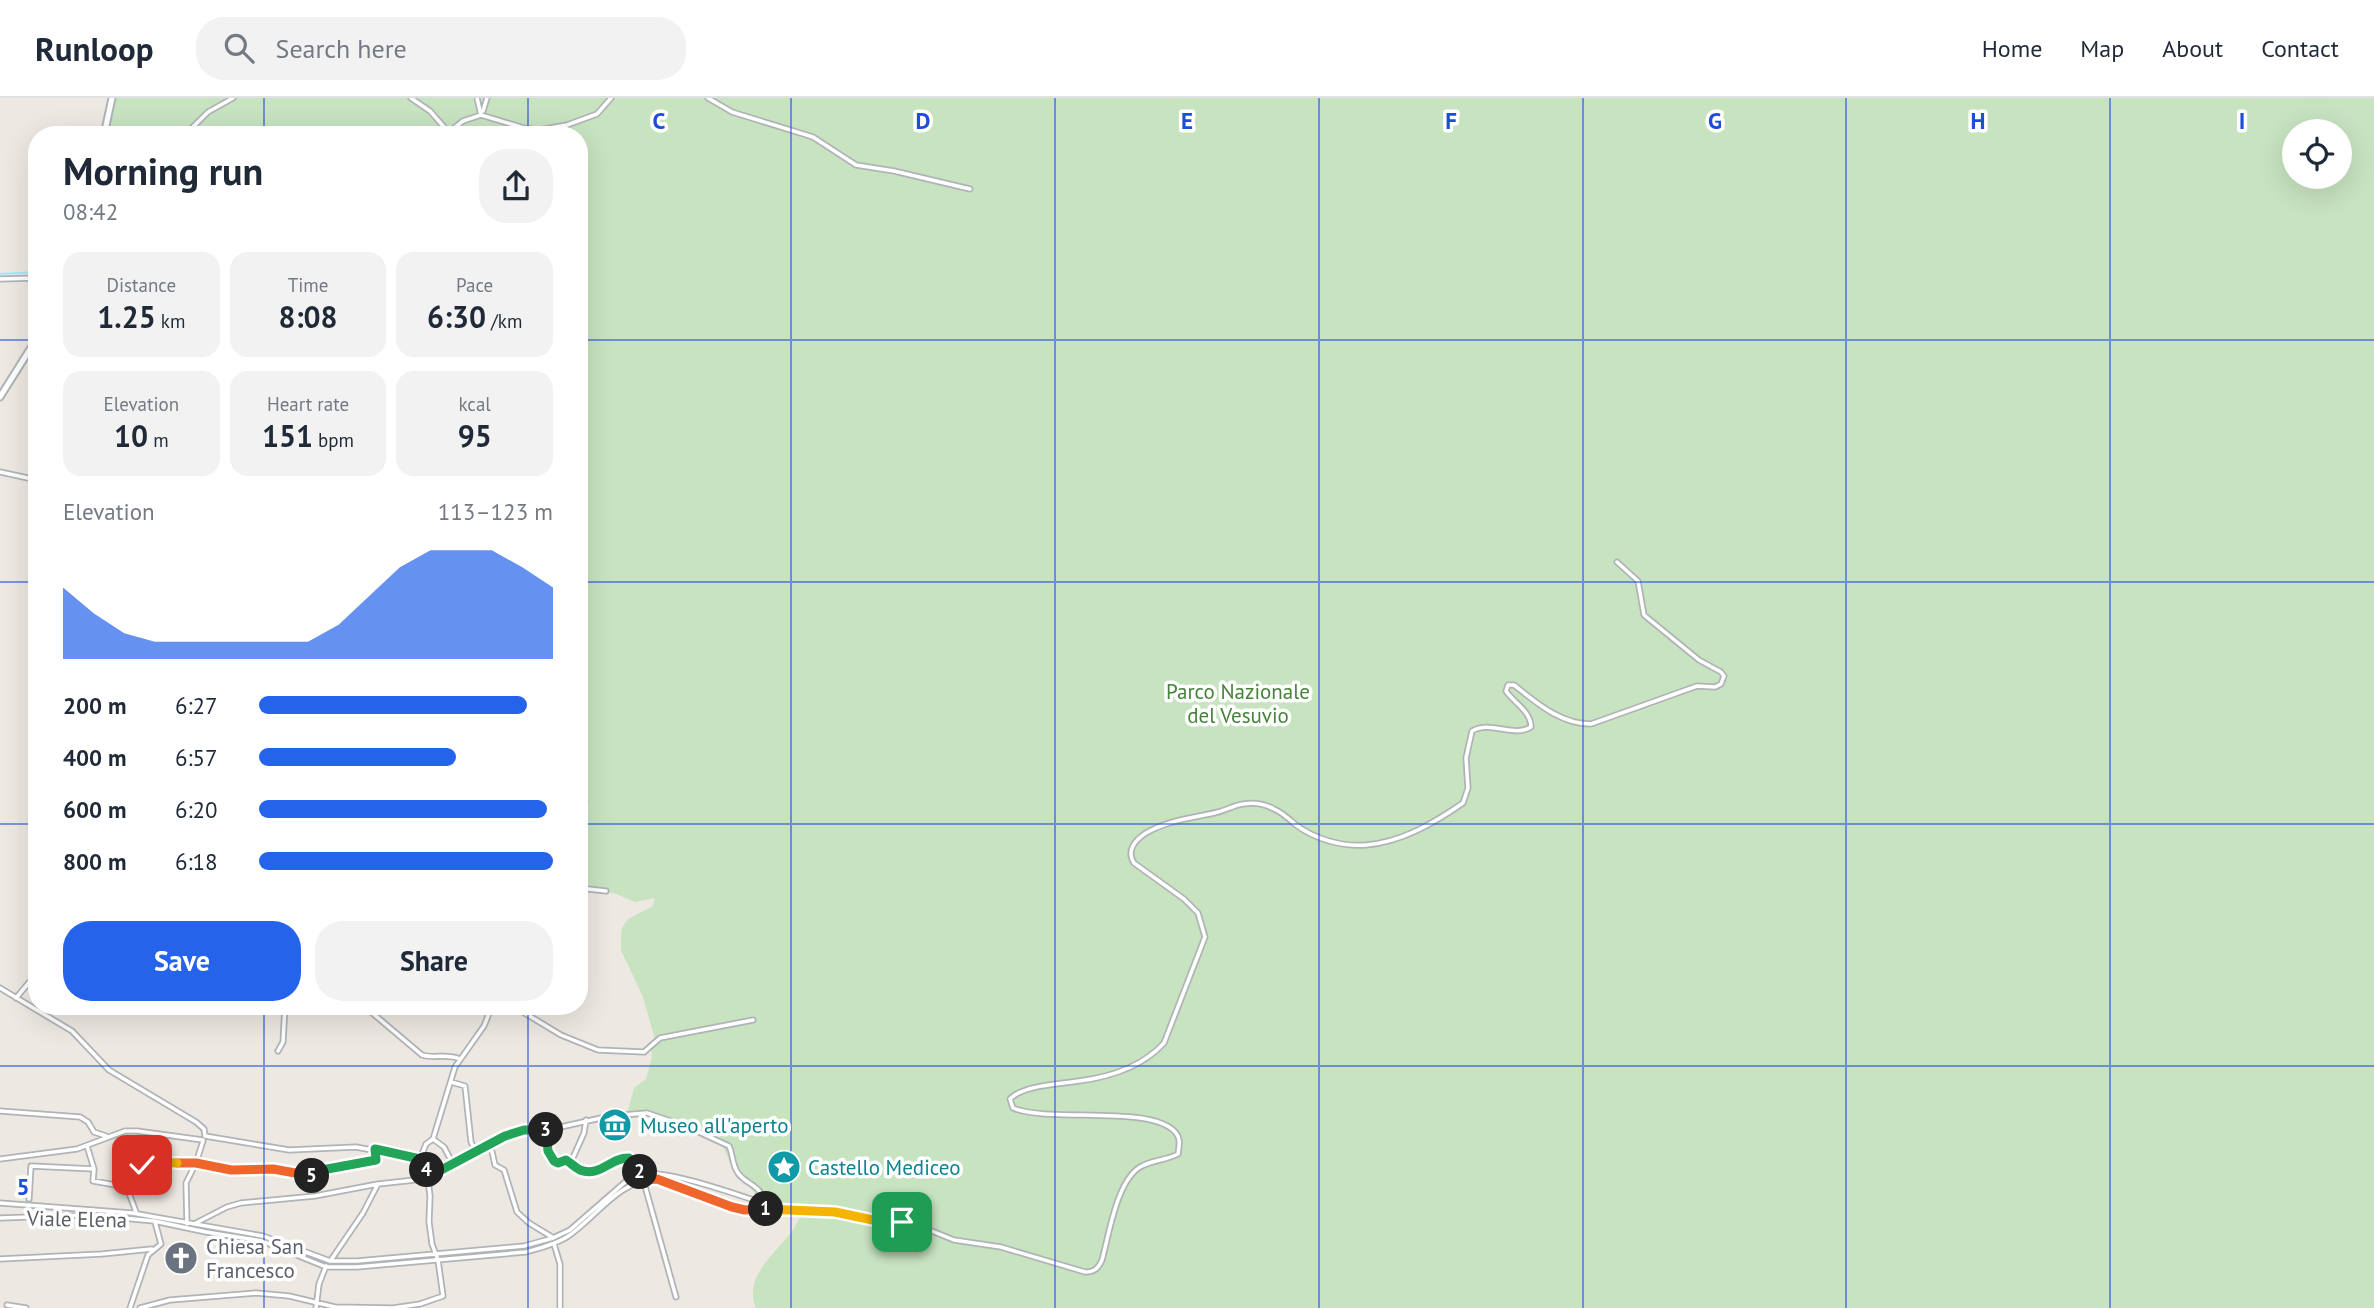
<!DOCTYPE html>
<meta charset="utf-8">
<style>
:root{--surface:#fff;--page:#f2f2f3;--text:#1f2937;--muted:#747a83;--line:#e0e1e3;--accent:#2563eb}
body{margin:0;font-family:"PT Sans",sans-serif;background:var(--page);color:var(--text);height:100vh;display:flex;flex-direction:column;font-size:26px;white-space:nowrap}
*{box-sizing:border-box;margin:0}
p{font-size:23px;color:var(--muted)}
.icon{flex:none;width:38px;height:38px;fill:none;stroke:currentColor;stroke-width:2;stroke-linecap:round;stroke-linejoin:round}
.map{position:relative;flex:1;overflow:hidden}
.side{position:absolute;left:28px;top:28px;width:560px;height:889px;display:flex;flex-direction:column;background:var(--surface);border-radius:28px;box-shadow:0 7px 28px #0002}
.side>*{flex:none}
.controls{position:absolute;left:2282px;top:21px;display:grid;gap:14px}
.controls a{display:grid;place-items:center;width:70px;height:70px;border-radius:50%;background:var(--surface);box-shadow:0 7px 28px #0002;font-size:35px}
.pin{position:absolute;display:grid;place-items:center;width:60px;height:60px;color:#fff;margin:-30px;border-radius:14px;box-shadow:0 4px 10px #0006}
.km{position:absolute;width:35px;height:35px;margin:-18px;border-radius:50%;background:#222;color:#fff;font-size:19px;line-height:35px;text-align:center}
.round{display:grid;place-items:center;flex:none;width:74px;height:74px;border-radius:28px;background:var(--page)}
.head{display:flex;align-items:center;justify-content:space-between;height:119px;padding:0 35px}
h1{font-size:38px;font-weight:600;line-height:52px}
.metrics{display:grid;grid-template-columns:repeat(3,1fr);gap:10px;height:119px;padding:7px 35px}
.metrics div{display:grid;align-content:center;border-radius:18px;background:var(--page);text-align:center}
.metrics b{font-size:30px;font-weight:600}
.metrics small{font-size:19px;font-weight:400}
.metrics p{font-size:19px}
.chart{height:196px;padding:14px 35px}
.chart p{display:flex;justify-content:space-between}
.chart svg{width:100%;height:126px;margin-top:7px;fill:var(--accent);opacity:.7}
.cta{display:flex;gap:14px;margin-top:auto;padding:14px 35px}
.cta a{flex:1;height:80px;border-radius:28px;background:var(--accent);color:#fff;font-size:28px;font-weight:600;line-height:80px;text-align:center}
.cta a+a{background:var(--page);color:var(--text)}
ul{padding:0 35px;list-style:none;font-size:23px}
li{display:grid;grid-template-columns:112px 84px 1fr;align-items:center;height:52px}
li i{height:18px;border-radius:9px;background:var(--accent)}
header{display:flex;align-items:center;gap:42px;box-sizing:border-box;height:98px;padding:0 35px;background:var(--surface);border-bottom:2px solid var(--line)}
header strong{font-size:33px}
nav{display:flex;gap:38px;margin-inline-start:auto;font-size:24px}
.search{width:490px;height:63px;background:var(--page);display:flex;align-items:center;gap:18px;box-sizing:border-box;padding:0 24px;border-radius:28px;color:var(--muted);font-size:26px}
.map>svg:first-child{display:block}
.green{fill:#c7e3c0;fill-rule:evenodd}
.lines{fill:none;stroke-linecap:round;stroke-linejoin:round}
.stream{stroke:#a5e7fa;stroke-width:2}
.street-casing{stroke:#b0b4b7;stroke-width:7}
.secondary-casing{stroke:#afb4b7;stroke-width:9}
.street{stroke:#fff;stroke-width:3.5}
.secondary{stroke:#fff;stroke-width:5}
.split-1-casing{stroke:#fff;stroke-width:14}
.split-2-casing{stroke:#fff;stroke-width:14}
.split-3-casing{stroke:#fff;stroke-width:14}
.split-4-casing{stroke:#fff;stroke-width:14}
.split-5-casing{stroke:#fff;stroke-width:14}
.split-6-casing{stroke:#fff;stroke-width:14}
.split-7-casing{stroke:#fff;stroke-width:14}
.split-1{stroke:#f5b400;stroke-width:9}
.split-2{stroke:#f0652b;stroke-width:9}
.split-3{stroke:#22a559;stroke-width:9}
.split-4{stroke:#22a559;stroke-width:9}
.split-5{stroke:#22a559;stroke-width:9}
.split-6{stroke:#f0652b;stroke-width:9}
.split-7{stroke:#f5b400;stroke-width:9}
.grid{fill:none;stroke:#1d4ed8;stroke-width:2;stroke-opacity:0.55}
.labels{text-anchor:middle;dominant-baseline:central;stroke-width:7;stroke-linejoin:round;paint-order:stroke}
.park-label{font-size:21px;fill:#458339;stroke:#fff}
.culture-label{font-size:21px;fill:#0d838f;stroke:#fff;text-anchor:start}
.street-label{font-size:21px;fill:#5b6062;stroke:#fff}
.worship-label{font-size:21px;fill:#5b616d;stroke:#fff;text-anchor:start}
.grid-label{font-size:23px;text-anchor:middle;font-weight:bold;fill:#1d4ed8;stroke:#fff;stroke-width:7;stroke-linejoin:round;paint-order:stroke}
</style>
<header>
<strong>Runloop</strong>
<div class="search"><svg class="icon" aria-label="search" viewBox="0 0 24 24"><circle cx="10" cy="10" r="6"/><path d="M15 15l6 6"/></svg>Search here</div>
<nav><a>Home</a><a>Map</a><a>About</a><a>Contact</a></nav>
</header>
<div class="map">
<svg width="2374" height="1210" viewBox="0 0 2374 1210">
<rect width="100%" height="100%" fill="#ede8e2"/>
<!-- green -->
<path class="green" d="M108 0H2374V1210H756C743 1180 774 1156 791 1135 795 1129 798 1122 802 1116L752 1114 755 1097 750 1087 737 1080 722 1046 683 1029 649 1018 626 1021 634 990 646 981 652 959 651 950 655 941 643 899 621 852V840L622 830 628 821 653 808 655 800 635 804 614 795 579 791V37H102ZM2294 33H2340V79H2294Z"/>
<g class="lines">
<!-- stream -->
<path class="stream" d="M0 176 37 174"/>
<defs>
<path id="street" d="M411 0 430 13 451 37
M477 0 481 17
M708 0 732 14 813 39 856 67 894 73 970 91
M483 13 487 0
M449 34 463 23 481 17 524 30 538 32 567 27 597 16 611 0
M185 37 208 14 233 0
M0 181 37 180
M0 374 37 382
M579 715 585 704
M579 790 606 793
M0 890 72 933 109 972 196 1024 204 1031 205 1038
M16 900 37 875
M364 908 422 957C435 961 447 955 460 961
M513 908 561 937 598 952 644 954 660 940 753 922
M278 953 283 944 285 908
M451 984 465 988 471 1044 476 1054
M0 1013 80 1019 88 1024 94 1034 106 1038
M547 1032 548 1053 553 1063 558 1065 566 1062C571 1065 574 1069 580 1072 598 1079 608 1064 624 1060L633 1063 643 1081 676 1199
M205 1038 289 1052 356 1049 420 1061
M433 1041 444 1049 453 1066
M490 1045 495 1067 504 1072 517 1114 529 1125 552 1139
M0 1061 77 1051 125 1033H137L203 1042
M420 1061 426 1046 433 1041 455 969 484 928 492 908
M571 1064 584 1035 586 1022
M94 1071 93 1083 127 1089
M29 1101 31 1068 94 1071 87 1048
M0 1105 132 1115 263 1138 330 1163H357L524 1148 553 1140 570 1132 632 1078C658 1067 734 1096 763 1105L759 1111
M136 1114 126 1087 142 1067 154 1064 196 1065 231 1072 273 1071 312 1078 322 1072 376 1062 375 1051
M0 1120 90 1117 154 1123 206 1134 262 1143 326 1169H357L526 1154C540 1150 554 1147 567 1139 597 1119 618 1082 657 1081L745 1112 835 1114 887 1125H912L954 1142 1001 1149 1085 1174C1094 1174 1098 1171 1102 1162 1109 1137 1117 1080 1142 1068 1153 1062 1167 1062 1178 1056 1179 1049 1181 1041 1176 1035 1153 1006 1047 1025 1013 1010L1010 1001C1023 987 1061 986 1079 983 1110 979 1143 968 1164 945L1205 839 1198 815 1184 801 1134 765C1126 753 1135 742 1146 735 1168 722 1194 720 1218 714 1226 712 1235 707 1243 706 1254 704 1265 706 1274 711 1283 715 1289 721 1296 727 1315 741 1342 749 1366 747 1402 744 1434 725 1463 705L1468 690 1466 660 1472 633C1491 622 1513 640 1531 629 1531 613 1514 605 1506 593L1508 587H1514C1537 605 1560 626 1591 626L1697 588 1715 589 1721 586 1724 578 1721 574 1699 562 1644 517 1638 483 1617 464
M187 1126 186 1085 196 1065 203 1043
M194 1126 227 1109 241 1105 315 1098 378 1086
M554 1146 560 1166V1210
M0 1161 102 1156 152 1151
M331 1162 363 1115 378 1086 424 1081 490 1045 524 1032H547L610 1018 647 1015 688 1029 729 1048C733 1056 732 1067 738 1075 746 1087 763 1087 763 1105
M7 1207 26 1210
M130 1210 148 1157 161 1146 155 1124
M140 1210 170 1202 256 1195 289 1198 335 1209 393 1210
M316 1210 319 1186 326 1168
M393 1210 420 1206 443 1198 438 1162 432 1146 429 1124 430 1098 426 1066 420 1061"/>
<path id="secondary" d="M104 37 112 0
M0 299 37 240"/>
</defs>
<!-- street casing -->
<use href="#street" class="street-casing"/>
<!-- secondary casing -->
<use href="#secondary" class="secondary-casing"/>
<!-- street -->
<use href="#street" class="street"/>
<!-- secondary -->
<use href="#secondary" class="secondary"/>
</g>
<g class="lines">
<defs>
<path id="split-1" d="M766 1111 835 1114 887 1125 902 1124"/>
<path id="split-2" d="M640 1074 643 1082 657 1081 732 1109 745 1112 766 1111"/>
<path id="split-3" d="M546 1032 548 1053 554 1063 558 1065 566 1062C571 1065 574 1069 580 1072 600 1080 611 1059 629 1060L640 1074"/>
<path id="split-4" d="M427 1072 428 1079 505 1038 524 1032H546"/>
<path id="split-5" d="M312 1078 322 1072 376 1062 375 1051 420 1061 426 1066 427 1072"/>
<path id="split-6" d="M177 1065H196L231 1072 273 1071 312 1078"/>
<path id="split-7" d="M142 1067 154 1064 177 1065"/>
</defs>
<!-- split-1 casing -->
<use href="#split-1" class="split-1-casing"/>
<!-- split-2 casing -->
<use href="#split-2" class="split-2-casing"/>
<!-- split-3 casing -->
<use href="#split-3" class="split-3-casing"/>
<!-- split-4 casing -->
<use href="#split-4" class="split-4-casing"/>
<!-- split-5 casing -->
<use href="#split-5" class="split-5-casing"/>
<!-- split-6 casing -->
<use href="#split-6" class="split-6-casing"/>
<!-- split-7 casing -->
<use href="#split-7" class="split-7-casing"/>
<!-- split-1 -->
<use href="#split-1" class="split-1"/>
<!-- split-2 -->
<use href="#split-2" class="split-2"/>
<!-- split-3 -->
<use href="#split-3" class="split-3"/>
<!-- split-4 -->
<use href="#split-4" class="split-4"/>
<!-- split-5 -->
<use href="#split-5" class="split-5"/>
<!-- split-6 -->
<use href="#split-6" class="split-6"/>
<!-- split-7 -->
<use href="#split-7" class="split-7"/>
</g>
<!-- grid -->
<path class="grid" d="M264 0V37M528 0V37M791 0V1210M1055 0V1210M1319 0V1210M1583 0V1210M1846 0V1210M2110 0V1210M0 242H37M579 242H2374M0 484H37M579 484H2374M0 726H37M579 726H2374M264 908V1210M528 908V1210M0 968H2374"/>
<!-- icons -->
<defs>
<symbol id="museum-disc" viewBox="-11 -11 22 22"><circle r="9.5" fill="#0f9aa8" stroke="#fff"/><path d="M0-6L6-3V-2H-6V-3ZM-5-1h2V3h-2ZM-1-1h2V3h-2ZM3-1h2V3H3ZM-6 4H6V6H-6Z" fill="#fff"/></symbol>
<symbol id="sight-disc" viewBox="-11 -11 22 22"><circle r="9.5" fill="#0f9aa8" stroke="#fff"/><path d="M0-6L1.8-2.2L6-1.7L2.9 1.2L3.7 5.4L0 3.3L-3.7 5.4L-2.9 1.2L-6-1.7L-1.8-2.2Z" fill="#fff"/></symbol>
<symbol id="church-disc" viewBox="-11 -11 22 22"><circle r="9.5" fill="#6b7280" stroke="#fff"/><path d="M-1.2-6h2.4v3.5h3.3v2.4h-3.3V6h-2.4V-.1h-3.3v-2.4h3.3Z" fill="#fff"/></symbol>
</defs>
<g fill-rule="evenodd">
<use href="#museum-disc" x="596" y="1008" width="38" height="38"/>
<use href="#sight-disc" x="765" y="1050" width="38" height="38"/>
<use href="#church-disc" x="162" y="1141" width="38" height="38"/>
</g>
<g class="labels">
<!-- park labels -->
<g class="park-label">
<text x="1238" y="593">Parco Nazionale<tspan x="1238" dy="24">del Vesuvio</tspan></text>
</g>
<!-- culture labels -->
<g class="culture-label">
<text x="640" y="1027">Museo all'aperto</text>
<text x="808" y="1069">Castello Mediceo</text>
</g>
<!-- street labels -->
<g class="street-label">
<text transform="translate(77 1121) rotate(1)">Viale Elena</text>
</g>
<!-- worship labels -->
<g class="worship-label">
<text x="206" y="1148">Chiesa San<tspan x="206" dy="24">Francesco</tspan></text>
</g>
</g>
<g class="grid-label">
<text x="659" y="31">C</text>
<text x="923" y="31">D</text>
<text x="1187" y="31">E</text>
<text x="1451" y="31">F</text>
<text x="1715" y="31">G</text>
<text x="1978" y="31">H</text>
<text x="2242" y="31">I</text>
<text x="23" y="1097">5</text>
</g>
</svg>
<div class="controls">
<a><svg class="icon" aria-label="locate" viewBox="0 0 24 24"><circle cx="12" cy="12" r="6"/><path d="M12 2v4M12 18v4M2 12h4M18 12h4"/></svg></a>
</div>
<div class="pin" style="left:902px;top:1124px;background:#1e9e55"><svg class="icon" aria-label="arrive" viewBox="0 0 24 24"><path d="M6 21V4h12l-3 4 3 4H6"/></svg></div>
<div class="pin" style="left:142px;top:1067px;background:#d93025"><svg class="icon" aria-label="check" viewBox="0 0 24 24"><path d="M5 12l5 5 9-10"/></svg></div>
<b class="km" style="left:766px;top:1111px">1</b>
<b class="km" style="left:640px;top:1074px">2</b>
<b class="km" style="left:546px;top:1032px">3</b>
<b class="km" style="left:427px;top:1072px">4</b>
<b class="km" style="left:312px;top:1078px">5</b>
<section class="side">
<div class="head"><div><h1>Morning run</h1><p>08:42</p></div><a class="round"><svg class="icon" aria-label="share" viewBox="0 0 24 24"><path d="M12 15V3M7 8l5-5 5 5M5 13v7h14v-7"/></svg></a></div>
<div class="metrics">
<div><p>Distance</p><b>1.25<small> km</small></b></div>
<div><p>Time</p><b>8:08</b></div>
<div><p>Pace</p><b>6:30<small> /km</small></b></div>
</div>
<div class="metrics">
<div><p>Elevation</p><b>10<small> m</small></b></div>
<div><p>Heart rate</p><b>151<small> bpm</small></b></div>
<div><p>kcal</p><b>95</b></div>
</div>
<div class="chart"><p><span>Elevation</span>113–123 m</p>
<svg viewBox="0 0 160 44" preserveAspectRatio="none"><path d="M0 44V19L10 28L20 35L30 38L40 38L50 38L60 38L70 38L80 38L90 32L100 22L110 12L120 6L130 6L140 6L150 12L160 19V44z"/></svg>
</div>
<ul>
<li><b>200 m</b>6:27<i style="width:91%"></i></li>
<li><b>400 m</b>6:57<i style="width:67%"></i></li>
<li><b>600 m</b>6:20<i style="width:98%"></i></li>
<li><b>800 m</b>6:18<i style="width:100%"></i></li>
</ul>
<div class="cta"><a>Save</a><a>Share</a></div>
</section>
</div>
